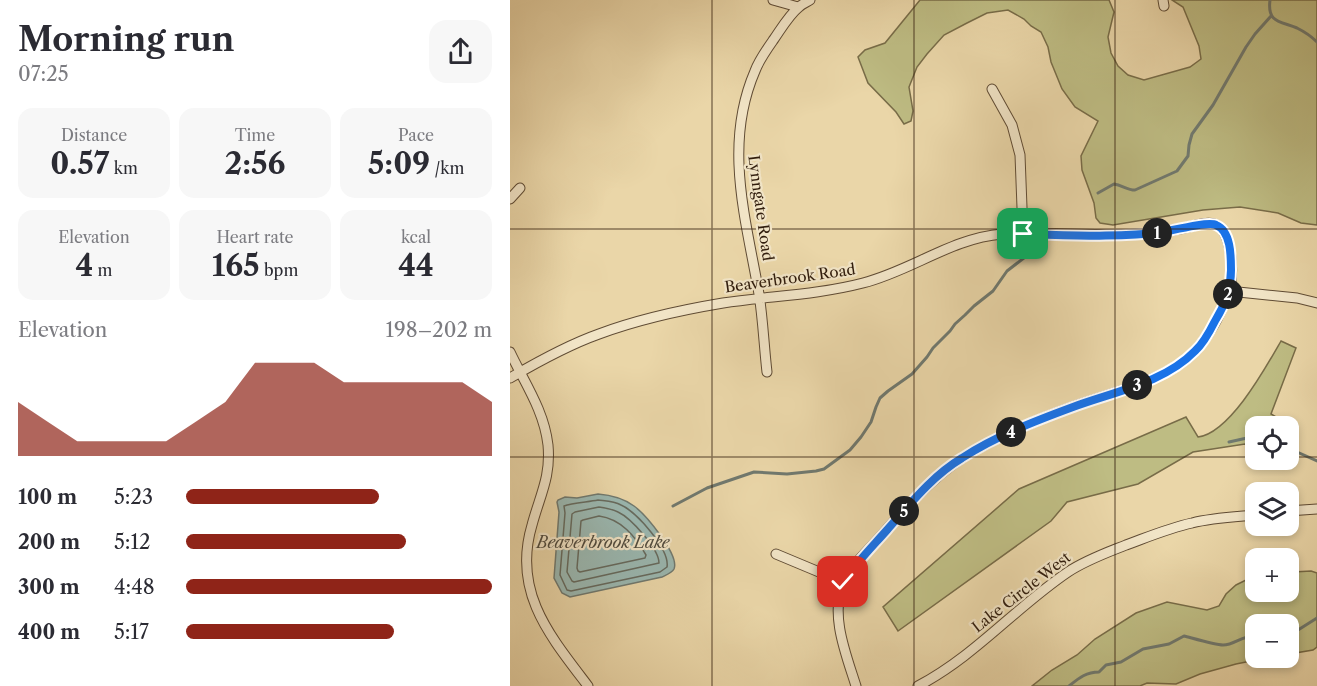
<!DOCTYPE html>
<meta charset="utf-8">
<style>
:root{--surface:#fff;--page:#f7f7f7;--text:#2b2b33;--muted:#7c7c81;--accent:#8f2418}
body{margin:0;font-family:"Libre Caslon Text",serif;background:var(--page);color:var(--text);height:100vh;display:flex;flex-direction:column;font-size:22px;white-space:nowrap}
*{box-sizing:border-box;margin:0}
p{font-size:20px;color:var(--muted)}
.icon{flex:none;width:33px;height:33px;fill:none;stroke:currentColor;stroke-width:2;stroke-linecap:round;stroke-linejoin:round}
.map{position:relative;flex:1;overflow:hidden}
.side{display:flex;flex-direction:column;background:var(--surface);width:510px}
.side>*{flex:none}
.fabs{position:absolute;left:735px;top:416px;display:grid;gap:12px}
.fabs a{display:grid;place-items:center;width:54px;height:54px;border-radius:12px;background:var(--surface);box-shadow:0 3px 9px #0003;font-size:30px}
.pin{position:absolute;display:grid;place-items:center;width:51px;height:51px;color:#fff;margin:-26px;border-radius:12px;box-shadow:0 3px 9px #0006}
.km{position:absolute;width:30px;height:30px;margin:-15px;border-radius:50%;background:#222;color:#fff;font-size:16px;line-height:30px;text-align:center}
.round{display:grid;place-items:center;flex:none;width:63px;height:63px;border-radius:18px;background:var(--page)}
.headline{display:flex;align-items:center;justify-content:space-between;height:102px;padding:0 18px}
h1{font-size:33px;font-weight:700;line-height:45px}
.stats{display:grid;grid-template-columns:repeat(3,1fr);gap:9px;height:102px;padding:6px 18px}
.stats div{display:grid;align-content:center;border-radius:15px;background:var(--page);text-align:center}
.stats b{font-size:30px;font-weight:700}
.stats small{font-size:16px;font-weight:400}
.stats p{font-size:16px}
.chart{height:168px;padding:12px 18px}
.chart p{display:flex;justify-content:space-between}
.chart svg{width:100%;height:108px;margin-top:6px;fill:var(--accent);opacity:.7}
ul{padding:0 18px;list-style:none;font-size:20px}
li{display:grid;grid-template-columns:96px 72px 1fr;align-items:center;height:45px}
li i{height:15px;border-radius:8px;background:var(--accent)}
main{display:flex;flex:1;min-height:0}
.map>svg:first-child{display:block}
.green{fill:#bebc83;stroke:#786c48;stroke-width:1.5}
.water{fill:#9ab7b0;stroke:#70796f;stroke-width:1.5}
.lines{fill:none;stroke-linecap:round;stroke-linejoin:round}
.shore{stroke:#666a5e;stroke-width:1.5}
.stream{stroke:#70796f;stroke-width:3}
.street-casing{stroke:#5f4b34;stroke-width:11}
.street{stroke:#f1e4c6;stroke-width:9}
.route-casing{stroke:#fff;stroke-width:12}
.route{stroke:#1a73e8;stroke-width:8}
.grid{fill:none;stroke:#311d0d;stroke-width:1.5;stroke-opacity:0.55}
.labels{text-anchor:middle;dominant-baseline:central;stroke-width:4.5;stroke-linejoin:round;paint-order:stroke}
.street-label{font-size:15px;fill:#311d0d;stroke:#f1e4c6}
.water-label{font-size:16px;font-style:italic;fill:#504b3e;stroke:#f1e4c6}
</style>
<main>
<section class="side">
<div class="headline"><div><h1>Morning run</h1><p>07:25</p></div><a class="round"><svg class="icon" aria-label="share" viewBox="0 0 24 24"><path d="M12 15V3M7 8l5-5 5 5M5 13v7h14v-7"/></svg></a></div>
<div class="stats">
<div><p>Distance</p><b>0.57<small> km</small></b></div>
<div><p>Time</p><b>2:56</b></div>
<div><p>Pace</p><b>5:09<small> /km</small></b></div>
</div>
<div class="stats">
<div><p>Elevation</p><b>4<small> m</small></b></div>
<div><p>Heart rate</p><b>165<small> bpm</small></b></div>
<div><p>kcal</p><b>44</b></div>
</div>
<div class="chart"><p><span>Elevation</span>198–202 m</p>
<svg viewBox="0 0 160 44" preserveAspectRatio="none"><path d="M0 44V22L10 30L20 38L30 38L40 38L50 38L60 30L70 22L80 6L90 6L100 6L110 14L120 14L130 14L140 14L150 14L160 22V44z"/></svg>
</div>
<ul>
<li><b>100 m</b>5:23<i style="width:63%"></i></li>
<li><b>200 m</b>5:12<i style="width:72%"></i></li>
<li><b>300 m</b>4:48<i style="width:100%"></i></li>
<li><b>400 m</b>5:17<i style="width:68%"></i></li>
</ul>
</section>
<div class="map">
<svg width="807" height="686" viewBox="0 0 807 686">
<rect width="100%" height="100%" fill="#ead6a8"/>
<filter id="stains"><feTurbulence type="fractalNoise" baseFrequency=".00333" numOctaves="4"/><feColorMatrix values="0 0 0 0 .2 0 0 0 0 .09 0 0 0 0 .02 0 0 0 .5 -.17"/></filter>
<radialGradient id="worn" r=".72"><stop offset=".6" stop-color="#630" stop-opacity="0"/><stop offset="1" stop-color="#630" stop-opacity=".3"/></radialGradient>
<!-- green -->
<path class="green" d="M410 0H599L604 12 598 37 601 53 608 66 618 75 634 80 680 67 691 59 689 46 673 7 662 0H807V225L791 223 768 213 730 207 693 210 603 225 590 223 586 218 584 203 572 170 571 156 588 121 565 107 552 89 541 62 538 47 531 32 521 26 514 19 498 10 477 13 457 23 434 35 417 54 407 67 399 87 403 111 401 121 394 124 386 112 358 83 348 57 355 50 375 43Z
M771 341 786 348 761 414 781 426V456H779L778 426H746L745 447 735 444 683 452 628 484 557 502 541 521 388 631 373 607 509 489 676 417 688 437C720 433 756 367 771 341Z
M801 571 807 573V647L803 650 779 654 778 624H746V657H761L726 664 690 674 666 684 637 683 630 686H522L542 670 567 655 585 639 626 613 657 602 697 610 709 606 716 594 726 585 738 579 745 580 746 591H778L779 574 783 572Z"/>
<!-- water -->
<path class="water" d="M88 494C101 495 113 498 124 506 135 514 170 555 164 569 162 573 156 575 152 577L60 597 52 593 44 578 49 512 47 502 48 500 55 497 67 498Z"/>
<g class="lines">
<!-- shore -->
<path class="shore" d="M88 500C96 501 104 501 111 505 127 512 160 550 157 567L150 572 61 591 57 590 50 575 55 513 54 506C62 503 78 502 88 500Z
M89 507C96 508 102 509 108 512 121 518 149 549 149 563L64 582 62 581 57 572 62 514 65 512Z
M89 516C111 519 125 536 136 555L135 558 70 572 68 571 67 568 71 521 73 520Z"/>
<!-- stream -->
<path class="stream" d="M760 0C757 23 770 21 787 28 795 32 801 36 807 42
M588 193 604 184C612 185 617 190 625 190L667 171 678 156 679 145 682 134 703 105 736 47 745 34 761 16
M719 442 737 438 746 440
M778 448 807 461
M163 506 197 488 244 472 277 474 306 471 314 469 340 450 351 437 361 422 366 407 370 398 378 391 402 374 417 357 423 348 440 331 445 324 455 315 464 306 483 291 497 271 519 254
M778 631 788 630 807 618
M559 686C569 678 576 672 589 672L596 665 611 662 633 649 659 644 674 636C682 638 705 645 713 645 725 645 732 635 746 636"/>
<defs>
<path id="street" d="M263 0 288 7
M653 0 654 6
M482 89 502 125 510 155 513 234
M0 199 10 188
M719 291 787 298 807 303
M0 352C14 382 34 410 38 445 41 477 30 495 22 525 2 592 40 636 78 686
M257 372C254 346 253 320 249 294 236 219 213 145 245 71 249 60 257 49 264 39 271 29 279 15 289 7 292 4 297 2 300 0
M0 378C29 361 58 345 89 334 129 319 171 310 213 303 259 296 307 295 353 283 401 271 442 238 492 234 539 231 587 237 634 234 646 233 658 231 669 229 679 228 694 221 704 224 723 230 723 272 720 288 717 299 711 311 706 321 700 331 694 342 686 350 658 381 603 392 565 406 532 418 498 432 467 449 431 469 405 497 378 528 366 543 340 566 333 583 320 616 336 654 346 686
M778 511 807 509
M266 554 333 582
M408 686C464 657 506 607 558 572 576 560 596 553 616 545 638 537 659 528 682 523 702 518 724 517 746 515"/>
</defs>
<!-- street casing -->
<use href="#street" class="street-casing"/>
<!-- street -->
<use href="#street" class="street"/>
</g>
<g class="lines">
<defs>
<path id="route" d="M333 582C346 563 362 547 377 530 400 504 422 476 452 458 486 436 525 421 563 407 603 392 654 383 685 351 694 343 700 331 705 321 715 305 721 288 721 270 721 256 721 231 706 225 699 221 664 230 653 232 607 238 559 235 513 234"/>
</defs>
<!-- route casing -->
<use href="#route" class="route-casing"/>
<!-- route -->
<use href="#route" class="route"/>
</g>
<!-- grid -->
<path class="grid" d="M202 0V686M404 0V686M605 0V686M0 229H807M0 457H746M778 457H807"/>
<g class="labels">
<!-- street labels -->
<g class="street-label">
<text transform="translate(251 208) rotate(82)">Lynngate Road</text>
<text transform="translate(280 278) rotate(-8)">Beaverbrook Road</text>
<text transform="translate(511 592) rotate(-38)">Lake Circle West</text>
</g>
<!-- water labels -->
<g class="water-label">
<text x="93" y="542">Beaverbrook Lake</text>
</g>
</g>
<rect width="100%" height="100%" filter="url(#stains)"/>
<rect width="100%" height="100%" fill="url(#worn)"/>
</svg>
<div class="fabs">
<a><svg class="icon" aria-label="locate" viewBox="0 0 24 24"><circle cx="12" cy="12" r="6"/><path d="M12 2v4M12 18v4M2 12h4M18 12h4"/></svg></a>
<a><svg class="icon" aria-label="layers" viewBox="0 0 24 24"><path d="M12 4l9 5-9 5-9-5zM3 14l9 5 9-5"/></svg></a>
<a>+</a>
<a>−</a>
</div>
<div class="pin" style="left:513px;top:234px;background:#1e9e55"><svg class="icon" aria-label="arrive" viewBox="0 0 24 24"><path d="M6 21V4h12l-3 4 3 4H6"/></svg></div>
<div class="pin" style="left:333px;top:582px;background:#d93025"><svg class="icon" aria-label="check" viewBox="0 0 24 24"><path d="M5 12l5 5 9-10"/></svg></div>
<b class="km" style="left:647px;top:233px">1</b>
<b class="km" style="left:718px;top:294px">2</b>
<b class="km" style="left:627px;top:385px">3</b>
<b class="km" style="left:501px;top:432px">4</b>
<b class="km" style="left:394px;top:511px">5</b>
</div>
</main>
